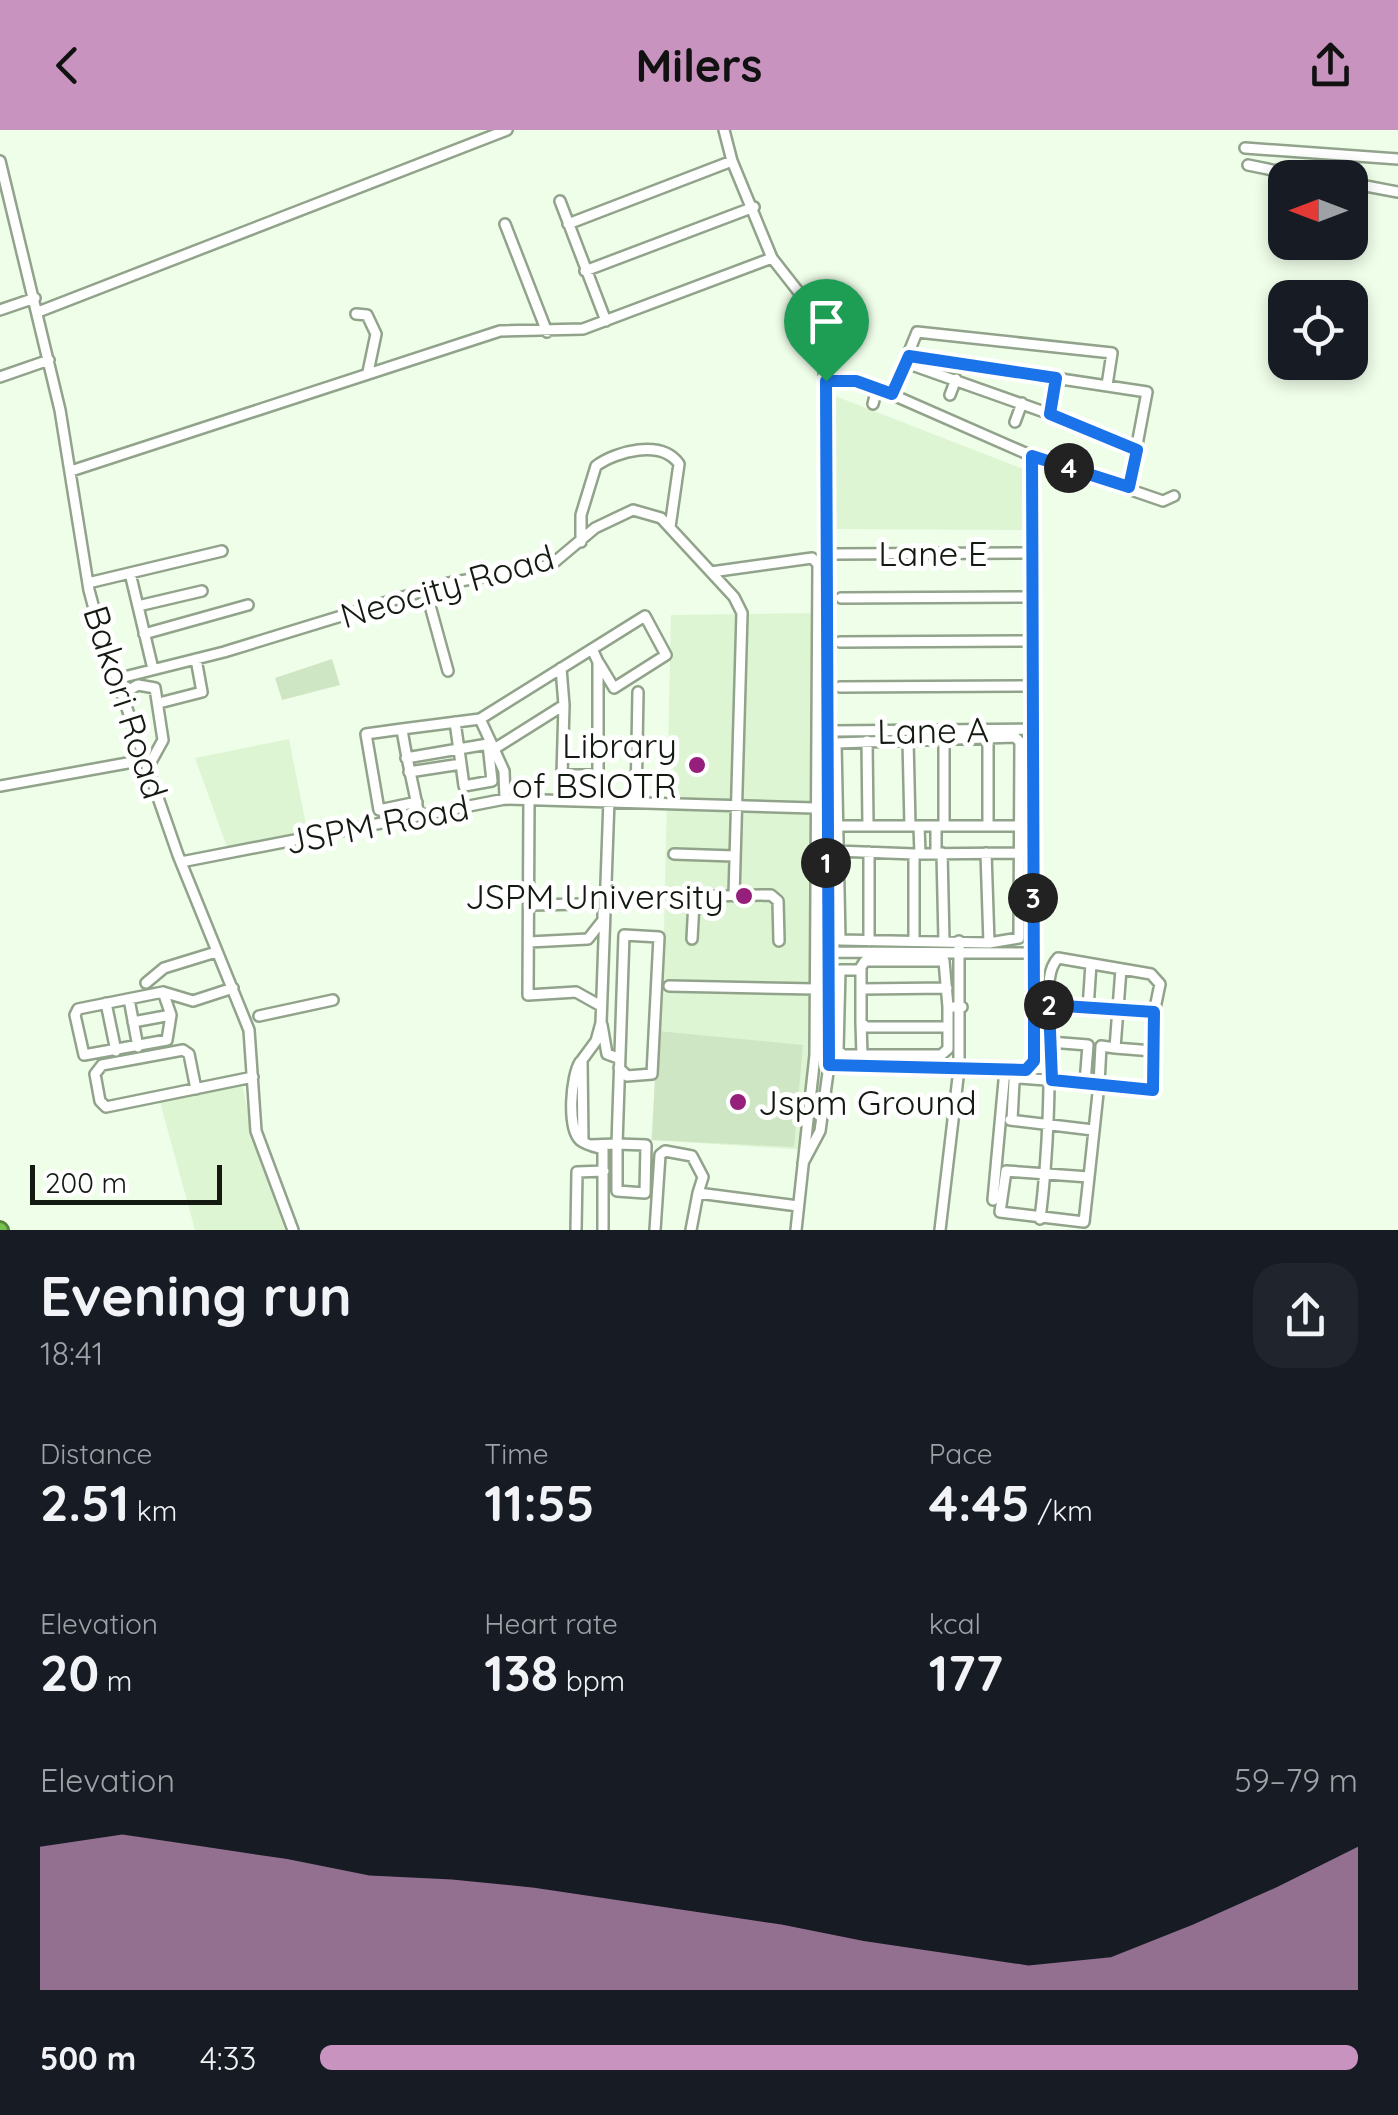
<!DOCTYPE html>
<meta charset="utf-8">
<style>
:root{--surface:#171b24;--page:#20242c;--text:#f1f3f6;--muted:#9ea1a6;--accent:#c894bf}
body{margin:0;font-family:Quicksand,sans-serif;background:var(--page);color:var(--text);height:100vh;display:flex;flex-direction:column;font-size:38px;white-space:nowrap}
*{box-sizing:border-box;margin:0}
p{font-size:32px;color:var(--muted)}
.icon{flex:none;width:55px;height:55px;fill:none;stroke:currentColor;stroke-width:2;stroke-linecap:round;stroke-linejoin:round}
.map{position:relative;height:1100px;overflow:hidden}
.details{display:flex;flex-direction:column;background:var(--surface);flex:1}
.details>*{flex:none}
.needle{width:65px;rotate:270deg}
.fabs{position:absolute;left:1268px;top:30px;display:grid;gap:20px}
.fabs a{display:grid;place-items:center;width:100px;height:100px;border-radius:20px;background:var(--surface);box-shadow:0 5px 15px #0003;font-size:50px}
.scale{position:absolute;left:30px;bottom:25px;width:192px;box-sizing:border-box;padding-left:10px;border:5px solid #141a11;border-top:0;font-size:28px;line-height:35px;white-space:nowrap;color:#141a11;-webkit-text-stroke:8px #fff;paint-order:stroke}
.pin{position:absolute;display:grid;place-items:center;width:85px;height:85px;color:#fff;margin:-102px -42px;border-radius:50% 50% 50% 0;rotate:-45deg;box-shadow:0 0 10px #0007}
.pin .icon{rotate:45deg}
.km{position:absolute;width:50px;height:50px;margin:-25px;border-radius:50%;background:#222;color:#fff;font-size:28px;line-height:50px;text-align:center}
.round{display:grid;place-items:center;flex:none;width:105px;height:105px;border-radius:30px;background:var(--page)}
.overview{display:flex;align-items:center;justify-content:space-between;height:170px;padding:0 40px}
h1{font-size:55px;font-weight:800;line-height:75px}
.stats{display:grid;grid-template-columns:repeat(3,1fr);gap:15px;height:170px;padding:10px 40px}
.stats div{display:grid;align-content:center}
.stats b{font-size:50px;font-weight:800}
.stats small{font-size:28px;font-weight:400}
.stats p{font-size:28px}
.chart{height:280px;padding:20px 40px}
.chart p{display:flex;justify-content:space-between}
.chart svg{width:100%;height:180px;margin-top:10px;fill:var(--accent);opacity:.7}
ul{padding:0 40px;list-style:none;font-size:32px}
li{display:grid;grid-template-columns:160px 120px 1fr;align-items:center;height:75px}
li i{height:25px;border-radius:12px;background:var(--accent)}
header{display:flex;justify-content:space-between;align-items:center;height:130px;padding:0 40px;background:var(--accent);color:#111;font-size:45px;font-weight:800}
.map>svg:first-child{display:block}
.built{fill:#ddf5d3}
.green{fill:#cfe6c5}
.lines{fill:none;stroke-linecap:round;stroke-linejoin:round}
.minor-casing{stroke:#91a38a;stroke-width:14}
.highway-casing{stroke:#54873b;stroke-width:18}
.minor{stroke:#fff;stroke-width:9}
.highway{stroke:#77c151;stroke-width:12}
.route-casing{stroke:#fff;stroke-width:20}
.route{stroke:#1a73e8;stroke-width:12}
.poi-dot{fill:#951f7b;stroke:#fff;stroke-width:4}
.labels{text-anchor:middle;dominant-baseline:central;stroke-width:10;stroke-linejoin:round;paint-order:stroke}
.street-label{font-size:35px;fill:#141a11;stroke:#fff}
.poi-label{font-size:35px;fill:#141a11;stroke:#fff;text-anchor:end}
</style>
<header><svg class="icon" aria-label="back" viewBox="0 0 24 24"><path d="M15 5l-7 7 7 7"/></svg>Milers<svg class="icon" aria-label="share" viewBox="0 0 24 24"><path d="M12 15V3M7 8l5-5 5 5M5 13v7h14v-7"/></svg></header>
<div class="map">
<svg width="1398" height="1100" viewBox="0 0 1398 1100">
<rect width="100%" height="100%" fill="#effee9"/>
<!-- built -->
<path class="built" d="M835 266 1023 339V400L831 399 830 272Z
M820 483 823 904 808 1020 651 1010 663 847 671 485Z
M289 609 307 700 227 717 195 628Z
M242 953 255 1018 285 1100H195L160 972Z"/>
<!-- green -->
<path class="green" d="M332 529 340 555 282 570 275 548Z
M657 901 803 915 794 1017 652 1010Z"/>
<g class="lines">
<defs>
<path id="minor" d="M724 0 732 31
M1245 18 1398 29
M0 31 60 280 89 460 100 501 178 725 249 900 256 1001 293 1100
M1248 35 1311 48
M1350 53 1398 62
M560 71 606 191
M505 94 547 202
M568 94 732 31 772 128 812 179 824 205 829 935 820 1001 803 1033
M585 141 754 77
M0 180 35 168
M38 182 507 0
M356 184 367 185 376 204 368 242
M909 226 1147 262 1129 357
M906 233 1050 284 1137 321
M0 247 49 230
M825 251 868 254 1032 326 1163 371 1174 366
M892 264 917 202 1112 223 1107 255
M950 265 956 249
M873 274 877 258
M1050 284 1056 248
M1015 292 1022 273
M71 341 500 201 583 199 772 128
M581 412V385L596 336C616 321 662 309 679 334L670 397
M837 424 1030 423
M711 442 812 428 818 434 815 925 796 1100
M130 443 153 539
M88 453 222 421
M426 461 448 541
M841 468 1030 467
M138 476 202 461
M144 504 248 475
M840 512 1029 511
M561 538 564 575
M116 549 224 522 449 453 551 435 595 398 633 380 661 388 734 467 742 483 734 766
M840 557 1030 556
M122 564 138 555 155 558 163 610 147 639
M159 573 202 562 196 529
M402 599 480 589
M834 601 1031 599
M1015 607 1020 612 1019 808 989 813 840 810 836 613Z
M988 608V696
M908 610 910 696
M944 610V696
M867 611 868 696
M494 619 480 589 645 486 666 525 614 558 599 533
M406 628 488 614 492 651 464 656 461 634
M409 642 461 634 455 592
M0 656 144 630
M529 668 528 865 576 862 601 876
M505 669 504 641 494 619 564 575 562 645H598V532L592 519
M636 671 638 562
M417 672 379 680 366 604 402 599C406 628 414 657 419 686
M836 696H1024
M919 696 920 724
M936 696V723
M837 721 914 724V811
M869 722V811
M942 723 944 811
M986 723 989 813
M674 724 734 726
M914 724 1021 723
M181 732 505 669 814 678
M531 775 582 774
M692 809 694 772 699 766 771 765 778 771 779 811
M529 812 588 809 603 790V782
M826 822 1034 823
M861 838V892L866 897H948
M146 853 164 838 216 822
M669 856 815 859
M861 859 947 858
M163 862 171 885 167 910 84 925 75 885 78 879 163 862 193 871 233 858
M129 869 138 917
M106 873 116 921
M1034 875H1049L1154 883 1160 854 1151 844 1058 828C1046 841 1049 863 1049 880 1050 951 1049 1018 1040 1089
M948 877 944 831H865L859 840H840L838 921 844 925H941L948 919V877H962
M1088 878 1091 834
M259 886 333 870
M133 892 171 885
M861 893 862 925
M602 895 607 924 618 928
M1050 912 1088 915 1085 953
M1115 918 1101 916 1099 954 1153 959V921L1115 918 1121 839
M1153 921 1154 883
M580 932C571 946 567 998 580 1010 586 1015 596 1017 603 1019V1100
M829 935 1026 939 1034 931 1032 326
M196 959 189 924 183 920 102 935 95 944 100 971 106 977 253 947
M1010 990 1093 1000
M1012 990 1014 951 1019 948 1099 954 1089 1047 1006 1041 1000 1082 1084 1092 1089 1047
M583 1012 582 930 596 911 601 893 609 670
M590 1015 617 1014V1061L645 1063 646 1015 617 1014 624 805 659 807 652 944 627 946 619 938
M993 1070 1005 940
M576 1100 577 1042 604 1041
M655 1100 660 1025 665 1021 692 1026 703 1047 698 1063 798 1076
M691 1100 698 1063
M940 1100 959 939V811"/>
<path id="highway" d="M0 1099 1 1100"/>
</defs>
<!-- minor casing -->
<use href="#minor" class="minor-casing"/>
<!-- highway casing -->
<use href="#highway" class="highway-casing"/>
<!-- minor -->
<use href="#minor" class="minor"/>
<!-- highway -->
<use href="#highway" class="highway"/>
</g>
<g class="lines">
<defs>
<path id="route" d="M826 251 829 935 1026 940 1034 931V876L1049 875 1052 950 1153 960 1154 882 1049 875 1034 876 1032 326 1129 357 1137 320 1050 284 1056 248 909 226 892 264 856 251H826"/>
</defs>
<!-- route casing -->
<use href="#route" class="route-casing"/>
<!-- route -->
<use href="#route" class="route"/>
</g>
<!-- markers -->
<g class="poi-dot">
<circle cx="697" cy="635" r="10"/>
<circle cx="744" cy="766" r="10"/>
<circle cx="738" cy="972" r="10"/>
</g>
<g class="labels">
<!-- street labels -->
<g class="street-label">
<text x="933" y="423">Lane E</text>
<text transform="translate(447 456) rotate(-16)">Neocity Road</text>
<text transform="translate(126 572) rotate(72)">Bakori Road</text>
<text transform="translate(933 600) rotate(-1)">Lane A</text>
<text transform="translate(377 694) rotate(-11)">JSPM Road</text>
</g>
<!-- poi labels -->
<g class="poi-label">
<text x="677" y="615">Library<tspan x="677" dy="40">of BSIOTR</tspan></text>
<text x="724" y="766">JSPM University</text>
<text x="758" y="972" text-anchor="start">Jspm Ground</text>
</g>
</g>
</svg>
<div class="fabs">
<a><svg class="needle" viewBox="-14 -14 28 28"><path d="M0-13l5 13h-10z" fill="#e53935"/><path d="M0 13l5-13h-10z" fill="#9ea1a6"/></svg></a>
<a><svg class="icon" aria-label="locate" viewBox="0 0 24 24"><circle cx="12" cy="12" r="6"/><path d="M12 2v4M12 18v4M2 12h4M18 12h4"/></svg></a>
</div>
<div class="scale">200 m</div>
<div class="pin" style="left:826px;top:251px;background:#1e9e55"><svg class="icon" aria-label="arrive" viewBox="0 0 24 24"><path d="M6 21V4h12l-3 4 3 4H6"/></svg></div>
<b class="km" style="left:826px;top:733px">1</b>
<b class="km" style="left:1049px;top:875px">2</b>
<b class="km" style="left:1033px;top:768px">3</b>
<b class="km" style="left:1069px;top:338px">4</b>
</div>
<section class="details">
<div class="overview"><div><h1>Evening run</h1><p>18:41</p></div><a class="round"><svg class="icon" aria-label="share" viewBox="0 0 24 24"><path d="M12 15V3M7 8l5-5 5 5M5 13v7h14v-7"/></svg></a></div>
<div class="stats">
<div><p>Distance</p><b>2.51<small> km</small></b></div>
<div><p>Time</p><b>11:55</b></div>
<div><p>Pace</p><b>4:45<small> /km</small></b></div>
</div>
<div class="stats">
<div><p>Elevation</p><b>20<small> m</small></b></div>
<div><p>Heart rate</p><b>138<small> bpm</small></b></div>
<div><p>kcal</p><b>177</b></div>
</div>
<div class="chart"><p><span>Elevation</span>59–79 m</p>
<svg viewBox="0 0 160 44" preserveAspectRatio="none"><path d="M0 44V9L10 6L20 9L30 12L40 16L50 17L60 19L70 22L80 25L90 28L100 32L110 35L120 38L130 36L140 28L150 19L160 9V44z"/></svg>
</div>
<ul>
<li><b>500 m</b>4:33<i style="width:100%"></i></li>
</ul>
</section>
